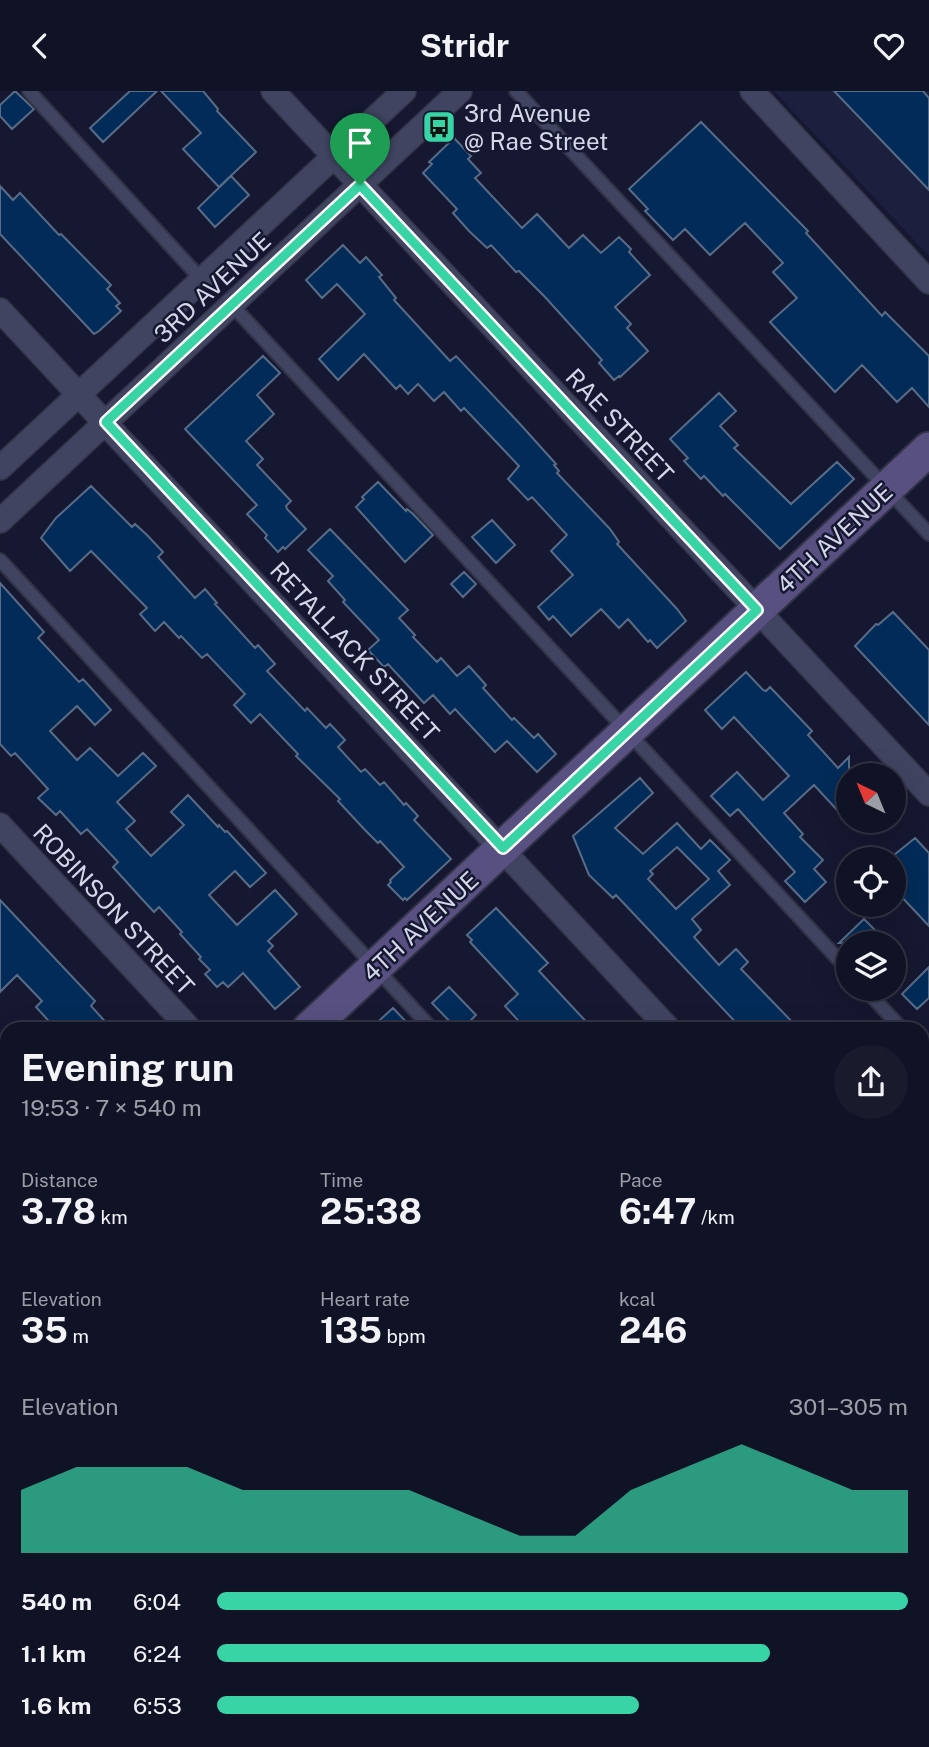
<!DOCTYPE html>
<meta charset="utf-8">
<style>
:root{--surface:#101225;--page:#191b2d;--text:#f1f3f6;--muted:#9c9ea7;--line:#303242;--accent:#38d4a6}
body{margin:0;font-family:"Public Sans",sans-serif;background:var(--page);color:var(--text);height:100vh;display:flex;flex-direction:column;font-size:26px;white-space:nowrap}
*{box-sizing:border-box;margin:0}
p{font-size:23px;color:var(--muted)}
.icon{flex:none;width:38px;height:38px;fill:none;stroke:currentColor;stroke-width:2;stroke-linecap:round;stroke-linejoin:round}
.map{position:relative;flex:1;overflow:hidden}
.drawer{position:absolute;left:0px;top:931px;width:929px;height:726px;display:flex;flex-direction:column;background:var(--surface);border-radius:21px 21px 0 0;box-shadow:0 7px 28px #0002,0 0 0 2px var(--line)}
.drawer>*{flex:none}
.needle{width:46px;rotate:317deg}
.controls{position:absolute;left:836px;top:672px;display:grid;gap:14px}
.controls a{display:grid;place-items:center;width:70px;height:70px;border-radius:50%;background:var(--surface);box-shadow:0 7px 28px #0002,0 0 0 2px var(--line);font-size:35px}
.pin{position:absolute;display:grid;place-items:center;width:60px;height:60px;color:#fff;margin:-72px -30px;border-radius:50% 50% 50% 0;rotate:-45deg;box-shadow:0 0 7px #0007}
.pin .icon{rotate:45deg}
.round{display:grid;place-items:center;flex:none;width:74px;height:74px;border-radius:37px;background:var(--page)}
.summary{display:flex;align-items:center;justify-content:space-between;height:119px;padding:0 21px}
h1{font-size:38px;font-weight:700;line-height:52px}
.stats{display:grid;grid-template-columns:repeat(3,1fr);gap:10px;height:119px;padding:7px 21px}
.stats div{display:grid;align-content:center}
.stats b{font-size:35px;font-weight:700}
.stats small{font-size:19px;font-weight:400}
.stats p{font-size:19px}
.chart{height:196px;padding:14px 21px}
.chart p{display:flex;justify-content:space-between}
.chart svg{width:100%;height:126px;margin-top:7px;fill:var(--accent);opacity:.7}
ul{padding:0 21px;list-style:none;font-size:23px}
li{display:grid;grid-template-columns:112px 84px 1fr;align-items:center;height:52px}
li i{height:18px;border-radius:9px;background:var(--accent)}
header{display:flex;justify-content:space-between;align-items:center;height:91px;padding:0 21px;background:var(--surface);font-size:32px;font-weight:700}
.map>svg:first-child{display:block}
.built{fill:#1c1f3e}
.building{fill:#022b59;stroke:#586c86;stroke-width:2;fill-rule:evenodd}
.lines{fill:none;stroke-linecap:round;stroke-linejoin:round}
.lane-casing{stroke:#323246;stroke-width:16}
.street-casing{stroke:#323246;stroke-width:26}
.secondary-casing{stroke:#323246;stroke-width:37}
.lane{stroke:#404461;stroke-width:12}
.street{stroke:#404461;stroke-width:23}
.secondary{stroke:#575080;stroke-width:33}
.route-casing{stroke:#fff;stroke-width:14}
.route{stroke:#38d4a6;stroke-width:9}
.labels{text-anchor:middle;dominant-baseline:central;stroke-width:5;stroke-linejoin:round;paint-order:stroke}
.poi-label{font-size:24px;fill:#d3d7e8;stroke:#161831;text-anchor:start}
.street-label{font-size:24px;fill:#d3d7e8;stroke:#161831}
</style>
<header><svg class="icon" aria-label="back" viewBox="0 0 24 24"><path d="M15 5l-7 7 7 7"/></svg>Stridr<svg class="icon" aria-label="heart" viewBox="0 0 24 24"><path d="M12 20l-8-8c-3-5 5-10 8-4 3-6 11-1 8 4z"/></svg></header>
<div class="map">
<svg width="929" height="1656" viewBox="0 0 929 1656">
<rect width="100%" height="100%" fill="#161831"/>
<!-- built -->
<path class="built" d="M774 0H929V165Z"/>
<!-- building -->
<path class="building" d="M15 0 34 18 12 38 0 25V14Z
M130 0H157L103 51 90 37Z
M161 0H203L218 18 217 20 256 61 219 96 183 58 201 42Z
M834 0H923L929 7V99Z
M701 31 808 140 806 142 882 225 885 221 929 265V316L912 297 897 311 862 274 835 301 770 231 797 207 773 181 783 172 745 132 710 164 685 138 673 149 645 120 648 118 629 98Z
M454 47 471 65 468 68 481 82 475 87 522 137 537 123 569 157 583 144 601 162 619 146 631 158 629 161 650 184 615 216 631 233 627 237 648 260 620 286 619 285 614 289 599 272 602 269 545 206 519 180 516 181 491 154 487 157 469 140 453 122 457 118 423 82 432 73 429 71Z
M231 85 249 104 215 136 198 117Z
M0 95 13 109 20 102 59 144 61 143 111 194 107 198 120 212 116 215 121 220 99 240 94 243 0 143Z
M343 154 360 172 366 166 382 184 379 186 396 207 394 209 450 270 456 265 520 333 556 373 554 374 559 380 557 382 610 438 619 451 617 453 677 518 686 530 657 557 650 549 648 551 628 528 619 537 601 518 571 545 553 525 549 529 538 516 573 484 551 460 567 444 532 406 528 409 508 388 519 375 464 317 461 320 444 301 434 310 418 293 408 303 400 294 396 298 364 263 338 289 319 268 365 223 337 193 322 207 306 189Z
M263 265 280 282 257 304 274 323 246 350 263 368 257 374 291 410 286 415 287 418 306 438 285 458 283 456 278 461 265 447 267 444 247 423 257 414 185 338Z
M719 302 736 320 720 335 738 354 734 357 791 413 837 371 854 388 780 458 725 403 723 405 704 385 701 388 684 370 688 367 670 348Z
M378 391 406 420 407 418 413 423 433 444 405 471 356 416 364 408 362 406Z
M91 395 132 436 135 433 147 444 163 461 158 466 195 507 205 498 217 512 215 513 255 557 258 554 275 573 267 580 305 620 307 617 326 637 330 633 345 649 338 656 361 681 365 678 380 694 384 691 404 714 406 712 418 725 414 729 451 768 407 809 405 807 403 809 388 794 391 791 390 789 404 776 380 750 378 752 365 739 338 710 340 708 296 665 298 663 260 623 251 632 234 614 245 603 207 563 202 567 181 545 179 547 164 531 155 540 140 523 147 517 91 460 70 480 41 447 56 427Z
M492 429 515 454 496 472 472 446Z
M330 438 408 519 399 527 415 544 413 546 437 571 441 567 457 585 469 575 486 594 483 597 512 629 514 627 534 647 538 643 556 663 537 681 507 650 495 661 455 618 450 623 433 604 424 612 388 573 384 576 368 559 379 549 343 511 345 509 328 490 333 485 308 459Z
M464 481 476 493 463 506 451 493Z
M0 492 44 541 38 547 79 591 83 588 111 619 95 634 77 615 50 640 77 669 90 657 118 685 143 662 156 675 117 711 135 730 126 738 151 765 184 734 171 721 188 704 218 736 219 734 225 741 227 740 266 782 250 796 235 780 209 804 237 834 275 799 297 823 268 850 273 855 268 860 300 896 275 918 243 882 228 896 223 891 217 896 205 883 210 879 199 868 201 866 180 843 182 841 159 816 154 821 141 807 113 776 118 771 87 738 81 743 60 720 56 724 38 707 48 698 15 662 11 665 0 653Z
M893 521 929 559V634L855 555 876 533 878 534Z
M746 581 763 599 766 600 770 596 812 640 808 644 838 677 849 666V732L814 694 784 722 803 743 800 746 823 769 814 778 826 791 805 811 785 790 795 781 738 718 730 725 711 705 737 681 763 709 789 685 734 626 722 638 705 619Z
M640 687 653 702 615 737 643 763 677 732 701 758 710 749 730 769 718 780 730 794 692 828 701 839 694 846 719 874 736 858 748 871 741 878 799 938H742L616 804 613 807 589 784 573 745ZM677 756 709 788 676 818 648 788 653 783 650 780Z
M915 747 929 762V835L897 801 906 793 894 781V764Z
M0 809 95 910 91 915 112 938H56L36 916 42 910 17 884 0 901Z
M496 817 548 872 539 880 593 938H526L505 915 518 903 470 851 472 849 467 844Z
M864 828 877 841 866 852H839Z
M929 876V907L917 918 902 903Z
M449 896 476 924 462 938H457L432 912Z
M393 917 413 938H370Z"/>
<g class="lines">
<defs>
<path id="lane" d="M29 0 202 189
M516 0 929 443
M232 214 849 880
M0 469 432 938
M865 898 902 938
M922 960 929 967
M0 990 7 997
M922 1472 929 1479
M0 1502 7 1509
M137 1650 142 1656
M613 1650 619 1656"/>
<path id="street" d="M273 0 929 703
M752 0 929 191
M0 219 669 938
M0 377 404 0
M0 430 460 0
M0 734 190 938
M922 1184 929 1177
M922 1212 929 1219
M0 1250 7 1257
M376 1650 382 1656
M857 1650 862 1656
M416 1656 422 1650"/>
<path id="secondary" d="M309 938 929 358
M0 1228 7 1221"/>
</defs>
<!-- lane casing -->
<use href="#lane" class="lane-casing"/>
<!-- street casing -->
<use href="#street" class="street-casing"/>
<!-- secondary casing -->
<use href="#secondary" class="secondary-casing"/>
<!-- lane -->
<use href="#lane" class="lane"/>
<!-- street -->
<use href="#street" class="street"/>
<!-- secondary -->
<use href="#secondary" class="secondary"/>
</g>
<g class="lines">
<defs>
<path id="route" d="M360 94 757 519 503 757 106 331Z"/>
</defs>
<!-- route casing -->
<use href="#route" class="route-casing"/>
<!-- route -->
<use href="#route" class="route"/>
</g>
<!-- icons -->
<defs>
<symbol id="bus-square" viewBox="-11 -11 22 22"><rect x="-9" y="-9" width="18" height="18" rx="4" fill="#38d4a6" stroke="#161831"/><path d="M-5-6H5V4H4V6H2V4H-2V6H-4V4H-5ZM-3.5-4V0h7V-4ZM-3.5 1.2v1.5H-2V1.2ZM2 1.2v1.5H3.5V1.2Z" fill="#111"/></symbol>
</defs>
<g fill-rule="evenodd">
<use href="#bus-square" x="420" y="17" width="38" height="38"/>
</g>
<g class="labels">
<!-- poi labels -->
<g class="poi-label">
<text x="464" y="22">3rd Avenue<tspan x="464" dy="28">@ Rae Street</tspan></text>
</g>
<!-- street labels -->
<g class="street-label">
<text transform="translate(212 196) rotate(-43)">3RD AVENUE</text>
<text transform="translate(620 334) rotate(47)">RAE STREET</text>
<text transform="translate(834 447) rotate(-43)">4TH AVENUE</text>
<text transform="translate(355 560) rotate(47)">RETALLACK STREET</text>
<text transform="translate(114 818) rotate(47)">ROBINSON STREET</text>
<text transform="translate(420 835) rotate(-43)">4TH AVENUE</text>
</g>
</g>
</svg>
<div class="controls">
<a><svg class="needle" viewBox="-14 -14 28 28"><path d="M0-13l5 13h-10z" fill="#e53935"/><path d="M0 13l5-13h-10z" fill="#9c9ea7"/></svg></a>
<a><svg class="icon" aria-label="locate" viewBox="0 0 24 24"><circle cx="12" cy="12" r="6"/><path d="M12 2v4M12 18v4M2 12h4M18 12h4"/></svg></a>
<a><svg class="icon" aria-label="layers" viewBox="0 0 24 24"><path d="M12 4l9 5-9 5-9-5zM3 14l9 5 9-5"/></svg></a>
</div>
<div class="pin" style="left:360px;top:94px;background:#1e9e55"><svg class="icon" aria-label="arrive" viewBox="0 0 24 24"><path d="M6 21V4h12l-3 4 3 4H6"/></svg></div>
<section class="drawer">
<div class="summary"><div><h1>Evening run</h1><p>19:53 · 7 × 540 m</p></div><a class="round"><svg class="icon" aria-label="share" viewBox="0 0 24 24"><path d="M12 15V3M7 8l5-5 5 5M5 13v7h14v-7"/></svg></a></div>
<div class="stats">
<div><p>Distance</p><b>3.78<small> km</small></b></div>
<div><p>Time</p><b>25:38</b></div>
<div><p>Pace</p><b>6:47<small> /km</small></b></div>
</div>
<div class="stats">
<div><p>Elevation</p><b>35<small> m</small></b></div>
<div><p>Heart rate</p><b>135<small> bpm</small></b></div>
<div><p>kcal</p><b>246</b></div>
</div>
<div class="chart"><p><span>Elevation</span>301–305 m</p>
<svg viewBox="0 0 160 44" preserveAspectRatio="none"><path d="M0 44V22L10 14L20 14L30 14L40 22L50 22L60 22L70 22L80 30L90 38L100 38L110 22L120 14L130 6L140 14L150 22L160 22V44z"/></svg>
</div>
<ul>
<li><b>540 m</b>6:04<i style="width:100%"></i></li>
<li><b>1.1 km</b>6:24<i style="width:80%"></i></li>
<li><b>1.6 km</b>6:53<i style="width:61%"></i></li>
</ul>
</section>
</div>
